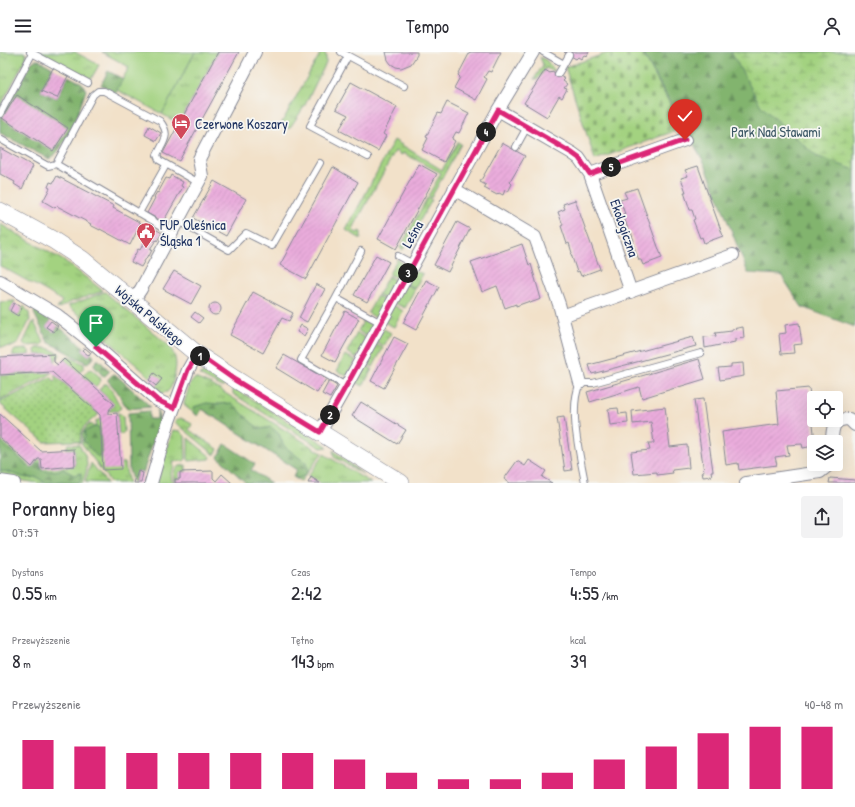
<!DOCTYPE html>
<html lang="pl">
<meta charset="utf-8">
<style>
:root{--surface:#fff;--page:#f2f2f3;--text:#2b2b33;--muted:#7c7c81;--accent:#db2777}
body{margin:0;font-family:"Patrick Hand",sans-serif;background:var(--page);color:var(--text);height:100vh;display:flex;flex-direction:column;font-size:15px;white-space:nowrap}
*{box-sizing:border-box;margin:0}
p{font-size:13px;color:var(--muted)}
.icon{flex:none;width:22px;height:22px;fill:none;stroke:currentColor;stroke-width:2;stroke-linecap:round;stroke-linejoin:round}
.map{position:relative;height:431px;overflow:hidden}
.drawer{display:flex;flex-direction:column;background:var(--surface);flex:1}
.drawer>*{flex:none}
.tools{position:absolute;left:807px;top:339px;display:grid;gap:8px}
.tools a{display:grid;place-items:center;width:36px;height:36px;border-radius:4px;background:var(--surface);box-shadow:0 4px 16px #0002;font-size:20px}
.pin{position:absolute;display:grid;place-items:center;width:34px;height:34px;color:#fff;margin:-41px -17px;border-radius:50% 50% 50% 0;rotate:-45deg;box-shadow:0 0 4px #0007}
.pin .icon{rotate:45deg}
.km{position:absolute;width:20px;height:20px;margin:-10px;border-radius:50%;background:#222;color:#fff;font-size:11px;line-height:20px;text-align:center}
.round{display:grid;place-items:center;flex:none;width:42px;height:42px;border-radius:4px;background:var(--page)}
.head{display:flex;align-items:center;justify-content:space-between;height:68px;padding:0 12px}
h1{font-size:22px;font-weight:600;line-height:30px}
.figures{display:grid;grid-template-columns:repeat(3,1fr);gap:6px;height:68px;padding:4px 12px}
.figures div{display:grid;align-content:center}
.figures b{font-size:20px;font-weight:600}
.figures small{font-size:11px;font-weight:400}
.figures p{font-size:11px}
.chart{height:112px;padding:8px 12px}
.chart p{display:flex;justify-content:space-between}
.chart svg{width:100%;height:72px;margin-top:4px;stroke:var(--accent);stroke-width:6}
header{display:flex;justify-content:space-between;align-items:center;height:52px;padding:0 12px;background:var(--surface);font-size:18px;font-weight:600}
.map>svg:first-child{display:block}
.grass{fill:url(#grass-tufts);stroke:#5f806f}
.forest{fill:url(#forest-firs);stroke:#4e7266}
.wetland{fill:url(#wetland-marsh);stroke:#5f806f}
.cemetery{fill:url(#cemetery-stones);stroke:#5f806f}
.park{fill:url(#park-dots);stroke:#5f806f}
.pitch{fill:#a3d280;stroke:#5f806f}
.building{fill:url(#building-hatch)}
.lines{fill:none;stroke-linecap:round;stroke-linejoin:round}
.service-casing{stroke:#868894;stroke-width:8}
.minor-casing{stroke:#868894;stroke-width:14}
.secondary-casing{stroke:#868894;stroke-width:18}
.service{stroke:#fff;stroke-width:6}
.minor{stroke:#fff;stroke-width:12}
.secondary{stroke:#fff;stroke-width:17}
.route-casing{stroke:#fff;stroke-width:8}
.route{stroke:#db2777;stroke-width:5}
.labels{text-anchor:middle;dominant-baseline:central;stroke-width:3.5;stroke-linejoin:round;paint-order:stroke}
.poi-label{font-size:14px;fill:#1b2f5e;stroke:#f6f6f2;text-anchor:start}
.park-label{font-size:14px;fill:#3d5866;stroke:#f6f6f2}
.street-label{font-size:14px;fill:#1b2f5e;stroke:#f6f6f2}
</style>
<header><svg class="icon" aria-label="menu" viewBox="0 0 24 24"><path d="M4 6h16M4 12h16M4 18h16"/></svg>Tempo<svg class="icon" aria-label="person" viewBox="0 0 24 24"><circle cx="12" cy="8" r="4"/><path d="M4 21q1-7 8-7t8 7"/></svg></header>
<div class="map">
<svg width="855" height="431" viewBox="0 0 855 431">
<defs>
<pattern id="grass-tufts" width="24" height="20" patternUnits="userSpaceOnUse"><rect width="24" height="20" fill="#a3d280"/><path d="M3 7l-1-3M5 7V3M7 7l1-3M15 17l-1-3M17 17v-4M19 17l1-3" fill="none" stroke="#84ab6c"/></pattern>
<pattern id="forest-firs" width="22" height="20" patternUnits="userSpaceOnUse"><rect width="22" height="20" fill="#82b46e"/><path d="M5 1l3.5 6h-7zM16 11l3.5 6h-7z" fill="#6a935e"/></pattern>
<pattern id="wetland-marsh" width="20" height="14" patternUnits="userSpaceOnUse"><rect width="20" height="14" fill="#a3d280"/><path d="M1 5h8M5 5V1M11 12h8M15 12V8" fill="none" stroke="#84ab6c"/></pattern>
<pattern id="cemetery-stones" width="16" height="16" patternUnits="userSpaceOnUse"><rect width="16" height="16" fill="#a3d280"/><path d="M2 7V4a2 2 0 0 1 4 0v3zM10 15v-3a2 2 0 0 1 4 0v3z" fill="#84ab6c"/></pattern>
<pattern id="park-dots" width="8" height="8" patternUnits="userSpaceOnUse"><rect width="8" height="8" fill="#a3d280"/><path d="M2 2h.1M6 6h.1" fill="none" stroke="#84ab6c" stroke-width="1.8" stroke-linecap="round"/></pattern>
<pattern id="building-hatch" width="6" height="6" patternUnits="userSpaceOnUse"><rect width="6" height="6" fill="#eaacdc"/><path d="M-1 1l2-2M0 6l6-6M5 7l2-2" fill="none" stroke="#c894bf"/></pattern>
</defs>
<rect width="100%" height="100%" fill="#f6f6f2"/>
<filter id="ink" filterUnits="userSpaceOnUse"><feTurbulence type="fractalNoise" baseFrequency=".025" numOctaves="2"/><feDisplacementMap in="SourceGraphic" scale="8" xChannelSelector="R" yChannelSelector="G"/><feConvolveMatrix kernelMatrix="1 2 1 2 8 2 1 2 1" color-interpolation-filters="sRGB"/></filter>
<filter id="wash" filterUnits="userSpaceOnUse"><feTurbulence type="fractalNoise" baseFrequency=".012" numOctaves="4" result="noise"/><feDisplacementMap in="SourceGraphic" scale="16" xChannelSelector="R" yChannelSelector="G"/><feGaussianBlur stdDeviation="0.9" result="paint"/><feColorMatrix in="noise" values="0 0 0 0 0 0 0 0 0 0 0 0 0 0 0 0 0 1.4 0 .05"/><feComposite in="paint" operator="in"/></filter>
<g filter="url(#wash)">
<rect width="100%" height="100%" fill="#f2e1c9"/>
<!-- grass -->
<path class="grass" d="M0 0H24L26 2V6L0 55Z
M39 0H75L99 13 91 27Z
M195 0H218L179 72 162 62Z
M321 0H324L326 3V11L304 55 289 77 281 72Z
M540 5 546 8 555 19 554 20 546 16 537 28 534 27 543 13Z
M394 88 442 118 458 90 461 92 431 146 428 144 441 121 403 101 402 103 395 99 355 173 353 179 358 181 359 179 361 180V187L346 178Z
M427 146 432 148 403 198 400 196Z
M0 172 66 210 103 239 71 250 57 257 62 249 46 239 0 214Z
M397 207 402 211 404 217 399 227 389 222Z
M418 220 423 222 415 236 405 231 412 221Z
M388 224 398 230 388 248 378 243Z
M405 232 415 237 405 256 394 251Z
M105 240 168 293C178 305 177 314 173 329 172 333 171 337 167 340L161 341 155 337 156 334 161 328 151 326 100 281 95 286 93 284 98 278 68 254Z
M377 244 387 250 378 267 368 261Z
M15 249 10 259 18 264 24 254 29 261 30 268 18 291 14 294 0 295V250Z
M393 253 403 259 394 275 384 270Z
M365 266 372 270 373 273 368 285 358 279Z
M33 270H34L44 290 42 293 25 294 23 291Z
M384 277 391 281 384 294 374 288Z
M357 281 367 287 357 306 347 300Z
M373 290 383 296 373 315 362 309Z
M37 296H48L59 301 60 303 54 310V302L36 303 35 298Z
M27 297 29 299V303L13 304V300L15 298Z
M345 303 356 308 347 324 337 319Z
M66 305H70L84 312V315L79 321 64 307Z
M363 312 372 317 363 334 354 329Z
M91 317 100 325 101 329 95 335 83 324 88 318Z
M0 318 1 323 52 320 49 323 0 348Z
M204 321 214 323 228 332 222 335 199 323Z
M195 326 212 333 322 401 301 429 293 425 297 418 202 357 198 364 186 355 184 351 190 332Z
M104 332H107L112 339 121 356 117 359H108L114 352 99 338Z
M233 335 327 394V395L321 396 233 342Z
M117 361 121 362 123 364 124 380 122 382H119Z
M181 366 192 372 189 378 218 397 215 403 175 370 176 368Z
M100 367 120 411H125L126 418 129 431H111L82 392C82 383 82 377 90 372L94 374 96 373V369Z
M173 378 180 379 185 384 186 407 184 409 173 410 174 415 171 421 172 431H157Z
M0 386 32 414 38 407H41L42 416 75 414 74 397H66L68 392 79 393C89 408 89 415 82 431H38L0 425Z
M188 386 211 405 210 407 189 409 188 407Z
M333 398 363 422 334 405Z
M324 402 371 431H320L308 424Z
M91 411 92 412 107 431 85 430Z
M186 413V420H180V427H175V431H174C173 420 173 414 186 413Z"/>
<!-- forest -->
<path class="forest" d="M642 0H855V275L802 255 781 223 748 221 705 112Z
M35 8H39L53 16 41 39 57 46 68 24 82 31 86 38C80 56 66 98 49 107L0 81V66L31 11Z
M108 19 123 27 116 41 101 33Z
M36 258 51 269 46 275 54 280 58 274 85 296 82 298 89 304 91 301 93 303 94 306 87 311 48 290 34 261Z
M97 308H99L109 318V320L105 324H103L94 314V312Z
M115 322 151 355 127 357 117 339 108 329V327L112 323Z
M206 351 219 352 232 351C242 360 249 370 260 377L271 375 279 382 284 394 306 411 307 421 302 425 296 427 294 423 297 418 202 357 198 364 194 361V355Z
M157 358 160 369 143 421 138 419 134 431H133L129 418 128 361 149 359V367H157Z
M94 375H99C101 383 103 401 99 406 96 403 94 402 92 399 88 395 89 394 83 389L85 384 84 380Z
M0 388C6 396 10 398 17 404 22 408 25 413 32 416L36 411H40L41 418C48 420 56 419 63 417L74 423 81 421V428L78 431H63V429L46 431 36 425C22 429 14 419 0 419Z
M225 392 255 412 251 418 271 431H246L218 405Z"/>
<!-- wetland -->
<path class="wetland" d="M731 0H855V118L816 104 761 54Z"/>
<!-- cemetery -->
<path class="cemetery" d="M611 0H642L683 76 595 108 565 15Z"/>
<!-- park -->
<path class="park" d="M55 323 99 362C86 374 81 371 80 391L75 389 44 390 0 352V350L51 325 54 329 56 327 54 324Z"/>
<!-- pitch -->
<path class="pitch" d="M102 0H195L162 62 117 38 129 15Z"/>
<g id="blocks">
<!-- building -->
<path class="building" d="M218 0H239L179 109 163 101Z
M386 0H417V3L411 12 401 16 396 15 391 12 388 8Z
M470 0H501L491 20 488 19 484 25 487 27 476 48 454 36 460 25 458 23Z
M564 0H589L587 4 584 3 581 7 578 5 576 7Z
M53 16 68 24 57 46 41 39Z
M545 18 550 21 552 19 565 27 563 29 567 32 564 36 567 37 562 46 559 44 547 65 524 51Z
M351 30 397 55 383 82 386 84 378 99 339 78 348 63 336 57Z
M17 43 68 76 53 99 2 66Z
M447 50 469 61 459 81 456 80 452 87 455 89 444 110 422 98 428 86 426 85 438 61 441 62Z
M149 74 161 81 156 89 145 83Z
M502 91 525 104 510 130 512 132 508 140 505 138 503 143 499 141 497 143 484 136 486 133 480 130Z
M0 96 33 114 22 137 14 132 15 130 0 122Z
M419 112 437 122 396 197 378 187Z
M698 114 723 184 704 191 702 185 700 186 693 168 695 167 692 158H690L684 140H686L681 126 688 124 685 118Z
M333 115 358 130 306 227 280 213Z
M171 123 183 130 181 134 183 135 163 170 147 161 155 146 154 145 157 140 158 141 166 126 169 127Z
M57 124 114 154 113 156 141 171 130 193 100 177V178L90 173 91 172 57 154 55 156 43 149 50 136 48 135 50 130 53 131Z
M214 129 246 147 226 184 193 166Z
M637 136 662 206 643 213 641 208H639L632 190 634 189 631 180H629L623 162H625L620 148 627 146 624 140Z
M575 148 600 217 581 224 579 219 577 220 571 202 572 201 569 191 567 192 561 174 563 173 558 160 565 157 563 152Z
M457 170 470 177 448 220 434 213Z
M152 175 162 181 157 189 156 188 150 197 152 198 149 204 148 203 141 215 131 210 138 197 140 198Z
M522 192 529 213 531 212 541 247 530 251V249L516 254V252L505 256 497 234 482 240 471 210Z
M376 203 389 210 367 250 354 243Z
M174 219 201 234 191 252 163 237Z
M426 228 439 235 416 278 403 271Z
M316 232 325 237 307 270 299 266Z
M253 240 293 261 289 269 282 266 263 301 230 283Z
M209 257a6 6 0 1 1 12 0a6 6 0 1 1-12 0Z
M14 251 22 256 18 264 10 259Z
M345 259 359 267 335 310 322 303Z
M195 260 203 266 199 271 191 265Z
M51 269 58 274 54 280 46 275Z
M799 271 802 292 793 293 794 301 781 302 779 282 786 281 785 273Z
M301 273 308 277 304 284 297 280Z
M743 275 744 286 735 287V290L705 296 704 285 716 284 715 281 732 279V277Z
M394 285 408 292 384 336 371 329Z
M693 285 696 294 592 322 589 313Z
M85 296 91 301 89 304 82 298Z
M54 302V310L58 313 64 307 114 352 108 359V362L117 361 121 417 103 418 100 363 52 320 0 323V305Z
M284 303 326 327 317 341 276 316Z
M699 307 705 327 642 346 639 335 590 350 587 340Z
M743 311 744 324 720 328 718 316 731 315V312Z
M154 321 162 327 156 334 149 328Z
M329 329 337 334 330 346 322 342Z
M809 336 815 390H814V394L803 396 802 392 787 393 789 403 775 405 777 413 739 418 738 411 726 413 722 380 779 372 776 339Z
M703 347 713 419H711L712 424 703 425 702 420H704L694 348Z
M361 350 406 378 397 392 352 364Z
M665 355 670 395 687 393 689 416 672 418 673 421 657 423V420L634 422 631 400 650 398 648 391H654L651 370 633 372 632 359Z
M618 356 619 362 627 361 628 371 610 373 608 357Z
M0 362 41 399 74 397 75 414 42 417 41 407H38L32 415 0 386Z
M564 365 572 418 565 419 557 366Z
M529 408 546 419 542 425 552 431H510L504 427 517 409 525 414Z
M138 419 143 421 141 431H134Z
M213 419V426L216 429 222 422 232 431H175V427H180V420Z
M311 425 320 431H308Z
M830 426 855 428V431H829Z"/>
</g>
</g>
<g filter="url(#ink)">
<use href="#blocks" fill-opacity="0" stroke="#868894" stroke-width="1"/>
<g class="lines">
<defs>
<path id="service" d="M30 0 88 31
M341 0 404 34
M543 0 564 12 569 3
M348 4 310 74 368 105
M558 22 564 12
M0 62 33 0
M0 87 48 114 56 112
M516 95 527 75
M139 161 166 113
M178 169 229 198 246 181 272 194 320 111
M172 180 56 112 93 43 98 39H104L160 69C171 83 164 89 157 103L159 108 199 131
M398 204 413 212
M336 246 361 199
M346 334 301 308 336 246 381 271
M585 431C580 403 568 357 580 331H593L701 301"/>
<path id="minor" d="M498 58 572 101 579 106 590 122 631 240
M590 122 685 88
M454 137 535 185 559 252 580 331
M0 229 57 263 90 289 157 348 174 356
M133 249 141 237 202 124 199 107 255 0
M562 264 733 203
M320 380 349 329 498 58 533 0
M832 390C832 376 833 367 849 367L855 373
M0 429 14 431
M151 431 168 372 188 318 197 302
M746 431 820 420 830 412"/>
<path id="secondary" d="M0 159 53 188 82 207 197 302 235 327 401 431"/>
</defs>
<!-- service casing -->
<use href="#service" class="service-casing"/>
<!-- minor casing -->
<use href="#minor" class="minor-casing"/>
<!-- secondary casing -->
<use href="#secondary" class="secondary-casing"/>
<!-- service -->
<use href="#service" class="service"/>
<!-- minor -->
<use href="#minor" class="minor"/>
<!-- secondary -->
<use href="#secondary" class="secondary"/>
</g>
</g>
<g class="lines" filter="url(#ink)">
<defs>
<path id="route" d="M96 295 157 348 174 356 188 318 198 302 235 328 320 380 349 329 498 58 572 101 579 106 590 122 685 88"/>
</defs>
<!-- route casing -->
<use href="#route" class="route-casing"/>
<!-- route -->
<use href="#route" class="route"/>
</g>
<!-- icons -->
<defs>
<symbol id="hotel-pin" viewBox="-11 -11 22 30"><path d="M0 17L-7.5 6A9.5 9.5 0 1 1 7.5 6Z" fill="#d1495b" stroke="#f6f6f2"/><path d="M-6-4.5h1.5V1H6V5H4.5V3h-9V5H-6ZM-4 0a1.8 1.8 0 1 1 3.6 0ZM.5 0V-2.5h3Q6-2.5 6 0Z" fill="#fff"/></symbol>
<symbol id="civic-pin" viewBox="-11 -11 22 30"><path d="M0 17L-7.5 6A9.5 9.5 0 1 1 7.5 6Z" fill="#d1495b" stroke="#f6f6f2"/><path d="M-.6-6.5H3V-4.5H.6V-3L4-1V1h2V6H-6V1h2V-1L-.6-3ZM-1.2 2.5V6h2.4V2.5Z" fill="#fff"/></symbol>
</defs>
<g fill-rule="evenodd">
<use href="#hotel-pin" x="170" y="60" width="22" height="30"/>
<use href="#civic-pin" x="135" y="169" width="22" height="30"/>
</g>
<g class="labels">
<!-- poi labels -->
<g class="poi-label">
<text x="195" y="71">Czerwone Koszary</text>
<text x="160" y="172">FUP Oleśnica<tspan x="160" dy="16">Śląska 1</tspan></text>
</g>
<!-- park labels -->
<g class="park-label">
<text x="776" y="79">Park Nad Stawami</text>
</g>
<!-- street labels -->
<g class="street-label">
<text transform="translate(625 176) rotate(71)">Ekologiczna</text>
<text transform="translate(412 182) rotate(-61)">Leśna</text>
<text transform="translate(150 263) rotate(40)">Wojska Polskiego</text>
</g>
</g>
</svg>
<div class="tools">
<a><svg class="icon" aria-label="locate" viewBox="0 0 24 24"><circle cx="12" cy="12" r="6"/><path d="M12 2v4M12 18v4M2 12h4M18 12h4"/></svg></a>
<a><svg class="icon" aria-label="layers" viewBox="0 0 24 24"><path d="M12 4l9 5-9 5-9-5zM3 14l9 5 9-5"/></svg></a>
</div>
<div class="pin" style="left:96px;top:295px;background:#1e9e55"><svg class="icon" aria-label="arrive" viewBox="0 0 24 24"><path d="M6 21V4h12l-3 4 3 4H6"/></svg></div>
<div class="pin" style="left:685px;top:88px;background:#d93025"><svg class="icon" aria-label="check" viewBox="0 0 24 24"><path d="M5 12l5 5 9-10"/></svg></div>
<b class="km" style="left:200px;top:304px">1</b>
<b class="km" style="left:330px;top:363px">2</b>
<b class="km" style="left:408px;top:221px">3</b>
<b class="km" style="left:486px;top:80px">4</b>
<b class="km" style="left:611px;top:115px">5</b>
</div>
<section class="drawer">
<div class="head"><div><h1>Poranny bieg</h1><p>07:57</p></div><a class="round"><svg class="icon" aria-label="share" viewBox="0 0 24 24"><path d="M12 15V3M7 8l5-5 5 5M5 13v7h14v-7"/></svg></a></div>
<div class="figures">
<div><p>Dystans</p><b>0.55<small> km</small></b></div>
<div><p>Czas</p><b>2:42</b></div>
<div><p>Tempo</p><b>4:55<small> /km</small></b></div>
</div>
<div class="figures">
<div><p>Przewyższenie</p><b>8<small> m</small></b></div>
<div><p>Tętno</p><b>143<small> bpm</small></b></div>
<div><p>kcal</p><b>39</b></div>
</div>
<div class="chart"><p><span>Przewyższenie</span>40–48 m</p>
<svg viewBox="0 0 160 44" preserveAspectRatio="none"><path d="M5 44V14M15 44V18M25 44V22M35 44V22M45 44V22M55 44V22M65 44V26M75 44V34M85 44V38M95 44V38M105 44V34M115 44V26M125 44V18M135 44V10M145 44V6M155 44V6"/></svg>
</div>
</section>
